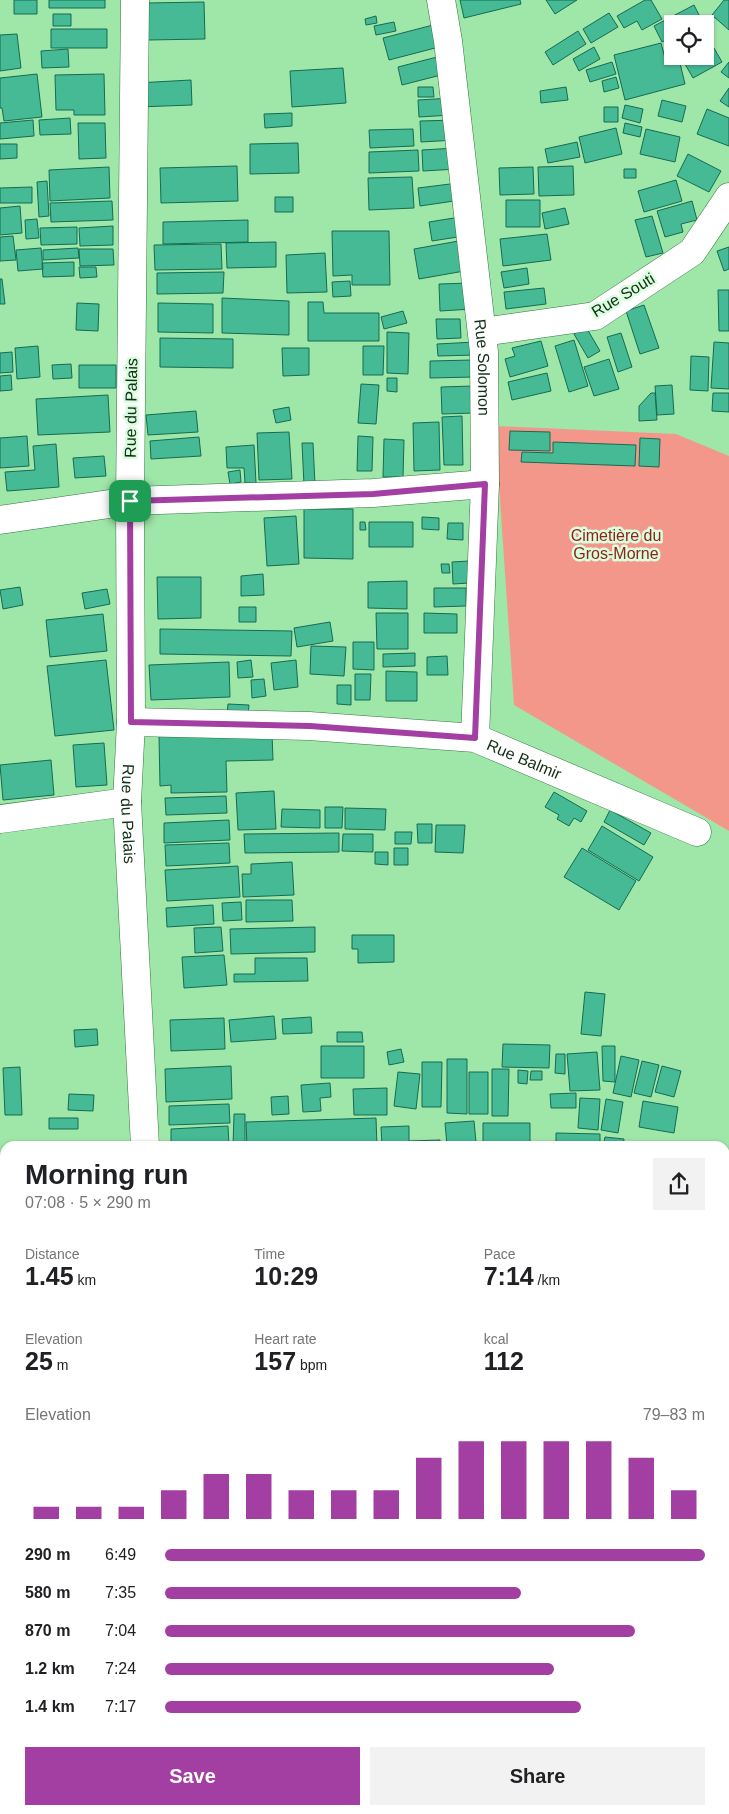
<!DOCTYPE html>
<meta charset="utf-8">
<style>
:root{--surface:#fff;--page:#f2f2f2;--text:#202124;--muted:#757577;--accent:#a33ea2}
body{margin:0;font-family:Helvetica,sans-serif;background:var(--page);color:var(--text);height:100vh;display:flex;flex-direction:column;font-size:19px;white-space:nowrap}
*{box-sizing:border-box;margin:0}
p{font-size:16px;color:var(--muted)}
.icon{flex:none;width:28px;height:28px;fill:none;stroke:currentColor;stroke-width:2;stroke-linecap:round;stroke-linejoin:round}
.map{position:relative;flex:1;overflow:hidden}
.drawer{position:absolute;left:0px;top:1141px;width:730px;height:674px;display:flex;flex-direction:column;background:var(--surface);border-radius:15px 15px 0 0;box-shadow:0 1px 4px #0004}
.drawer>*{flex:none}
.tools{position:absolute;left:664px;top:15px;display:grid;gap:10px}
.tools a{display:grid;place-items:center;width:50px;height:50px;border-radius:0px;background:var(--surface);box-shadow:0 1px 4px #0004;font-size:25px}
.pin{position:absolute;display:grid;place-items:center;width:42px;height:42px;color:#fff;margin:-21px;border-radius:10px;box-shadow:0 2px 8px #0006}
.round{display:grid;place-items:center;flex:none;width:52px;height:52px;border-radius:0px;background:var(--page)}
.headline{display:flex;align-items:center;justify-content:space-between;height:85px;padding:0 25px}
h1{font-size:28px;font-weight:800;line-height:38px}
.figures{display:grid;grid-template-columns:repeat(3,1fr);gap:8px;height:85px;padding:5px 25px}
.figures div{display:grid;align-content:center}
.figures b{font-size:25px;font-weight:800}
.figures small{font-size:14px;font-weight:400}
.figures p{font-size:14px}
.chart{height:140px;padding:10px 25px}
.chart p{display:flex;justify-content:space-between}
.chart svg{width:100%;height:90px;margin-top:5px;stroke:var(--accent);stroke-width:6}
.cta{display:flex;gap:10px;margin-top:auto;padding:10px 25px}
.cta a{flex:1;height:58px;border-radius:0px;background:var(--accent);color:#fff;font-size:20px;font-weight:800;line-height:58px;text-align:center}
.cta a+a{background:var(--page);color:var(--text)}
ul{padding:0 25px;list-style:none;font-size:16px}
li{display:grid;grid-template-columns:80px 60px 1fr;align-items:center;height:38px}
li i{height:12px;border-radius:6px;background:var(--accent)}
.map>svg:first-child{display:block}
.green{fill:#f4978b}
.building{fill:#45ba94;stroke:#166b52}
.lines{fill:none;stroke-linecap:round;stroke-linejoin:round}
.minor-casing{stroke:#327740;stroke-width:29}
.path{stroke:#5e9266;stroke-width:3;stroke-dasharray:4 2.5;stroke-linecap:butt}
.minor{stroke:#fff;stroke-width:28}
.route-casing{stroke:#fff;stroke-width:10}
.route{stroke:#a33ea2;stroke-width:6}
.labels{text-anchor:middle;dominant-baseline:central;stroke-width:5;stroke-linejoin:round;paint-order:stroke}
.street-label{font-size:16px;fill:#112e16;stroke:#dafdde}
.park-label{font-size:16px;fill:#91211b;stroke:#dafdde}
</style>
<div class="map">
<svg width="729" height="1814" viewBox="0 0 729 1814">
<rect width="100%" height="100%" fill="#9fe6a9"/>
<!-- green -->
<path class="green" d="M495 426 676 434 729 456V831L514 705Z"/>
<!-- building -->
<path class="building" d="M14 0H37V14H14Z
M49 0H105V8H49Z
M460 0H520L521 4 464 18Z
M546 0H577L555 14Z
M645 0H651L662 19 642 30 637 21 624 28 617 16Z
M724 0H729V30L712 15Z
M204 2 205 39 148 40 147 3Z
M694 5 702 21 698 24H672V37L662 42 654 26Z
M609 13 618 27 591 43 583 29Z
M53 14H71V26H53Z
M376 16 377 23 366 25 365 19Z
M394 22 396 31 376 35 374 26Z
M433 25 439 47 389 60 383 38Z
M51 29H107V48H51Z
M578 31 586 44 553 65 545 52Z
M17 34 21 68 0 71V35Z
M661 43 666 62 679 59 685 84 625 100 614 55Z
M594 47 600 59 579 71 573 59Z
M714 48 722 62 693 78 685 64 700 56H705V53Z
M68 49 69 67 42 68 41 51Z
M441 56 445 74 402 85 398 67Z
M612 62 616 74 590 82 586 70Z
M729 62V78L721 72Z
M343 68 346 103 292 107 290 71Z
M37 74 42 117 4 121 2 108H0V78Z
M104 74 105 115H74V110H56L55 75Z
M616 77 619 88 604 92 602 81Z
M191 80 192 105 137 107 136 83Z
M418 87H433L434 97H418Z
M566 87 568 100 541 103 540 91Z
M729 88V107L720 101Z
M452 98V115L419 117 418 100Z
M662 100 686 106 682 122 658 116Z
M625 105 643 109 640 123 622 118Z
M604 107H618V122H604Z
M707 109 729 118V146L697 134Z
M292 113V126L265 128 264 114Z
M70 118 71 134 40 135 39 120Z
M33 120 34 136 0 139V123Z
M455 120 456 140 421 142 420 121Z
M78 123H105L106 158 79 159Z
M625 123 642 127 640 137 623 133Z
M616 128 622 154 585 163 579 137Z
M413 129 414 146 370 148 369 130Z
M646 129 680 137 675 162 640 154Z
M577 142 580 157 548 163 545 149Z
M298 143 299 173 250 174V144Z
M0 144H17V158L0 159Z
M456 148 457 169 423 171 422 150Z
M418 150 419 171 369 173V152Z
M688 154 721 171 709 192 677 176Z
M237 166 238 201 161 203 160 168Z
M573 166 574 195 539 196 538 167Z
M109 167 110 198 50 201 49 170Z
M533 167 534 194 500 195 499 168Z
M624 169H636V178H624Z
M412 177 414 208 369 210 368 178Z
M676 180 682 201 644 212 638 191Z
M47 181 49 216 39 217 37 182Z
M458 183 461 200 420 206 418 188Z
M32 187V203H0V188Z
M275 197H293V212H275Z
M506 200H540V227H506Z
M112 201 113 220 51 222 50 203Z
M692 201 697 220 681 224 683 232 665 237 657 211Z
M20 206 22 233 0 235V208Z
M565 208 569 224 545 229 542 213Z
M652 216 663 253 646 257 635 220Z
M460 217 464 236 432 241 429 222Z
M37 219 39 238 26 239 25 220Z
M248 220V242L163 244V222Z
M113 226V245L80 246 79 228Z
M77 227V244L41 245 40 228Z
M332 231H389L390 285H352V275L333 276Z
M547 234 551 260 503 266 500 239Z
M13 236 16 260 0 261V237Z
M464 240 470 270 419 279 414 249Z
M276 242V267L227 268 226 243Z
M221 244 222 269 155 270 154 245Z
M729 247V269L724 271 717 251Z
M41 248 43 269 18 271 16 250Z
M78 248 79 258 43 260V250Z
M79 249H113L114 265 80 266Z
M325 253 327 292 287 293 286 255Z
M74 262V276L43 277 42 263Z
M79 267H96L97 277 80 278Z
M527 268 529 284 504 288 501 272Z
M224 272 223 293 157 294V273Z
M0 279H2L5 304H0Z
M350 281 351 296 333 297 332 282Z
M471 283 473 309 440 311 439 284Z
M544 288 546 304 506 309 504 292Z
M718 290H729V331H719Z
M222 298 289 301V335L222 333Z
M308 302H323L324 313H379V341H308Z
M77 303 99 304 98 331 76 330Z
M158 303 213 304V333L158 332Z
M644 305 659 348 640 354 626 311Z
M403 311 407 323 384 329 381 317Z
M436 319H460L461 338 437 339Z
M586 327 600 351 588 358 574 334Z
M387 332 409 333 408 374 387 373Z
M621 333 632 367 618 372 607 337Z
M160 338 233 339V368L160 367Z
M574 340 588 386 569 392 555 346Z
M541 341 548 366 510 377 505 359 515 356 512 348Z
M475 342V355L438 356 437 344Z
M714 342 729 343V389L711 388Z
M38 346 40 377 17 379 15 348Z
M363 346H384L383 375H363Z
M282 348H309V375L283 376Z
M12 352 13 372 0 373V353Z
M691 356 709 357 708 391 690 390Z
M609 359 619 389 594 396 584 367Z
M473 360 474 377 430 378V361Z
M71 364 72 378 53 379 52 365Z
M79 365H116V388H79Z
M547 373 551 391 512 400 508 382Z
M11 375 12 390 0 391V376Z
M387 378H397V392L387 391Z
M361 384 379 385 376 424 358 423Z
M672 385 674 414 657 415 655 386Z
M473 386 474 413 442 414 441 387Z
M651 393H655L657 420 639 421V406Z
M713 393H729V412L712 411Z
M108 395 110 432 38 435 36 399Z
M289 407 291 420 276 423 273 410Z
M196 411 198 432 148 435 146 415Z
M462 416 463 465H444L442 417Z
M439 422 440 470 414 471 413 423Z
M510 431 550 432V451L509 450Z
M289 432 292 479 259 480 257 433Z
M27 436 29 466 0 468V438Z
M358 436 373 437 372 471H357Z
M199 437 201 456 151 459 150 441Z
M640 438 660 439 659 467 639 466Z
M384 439 404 440 403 477H383Z
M553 442 636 445 635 466 521 462 522 452 553 453Z
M302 443H313L315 485H304Z
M56 444 59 487 7 491 5 472 35 470 33 446Z
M254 445 256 483H245L244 468H227L226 447Z
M104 456 106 476 75 478 73 458Z
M240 470 241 482 230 484 228 472Z
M304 509H353V559L304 558Z
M296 516 299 564 267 566 264 518Z
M422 517 439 518V530L422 529Z
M360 522H365L366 530H360Z
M369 522H413V547H369Z
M448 523H463V540L447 539Z
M469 561 470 583 453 584 452 562Z
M441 564H449L450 573H442Z
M263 574 264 595 241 596V576Z
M157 577H201V618L158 619Z
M407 581V609L368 608V582Z
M20 587 23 605 3 609 0 590Z
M434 588H466V606L434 607Z
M107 589 110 604 85 609 82 593Z
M239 607H256V622H239Z
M376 613H408V649H377Z
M424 613 457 614V633H424Z
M103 614 107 651 50 657 46 620Z
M330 622 333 641 297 647 294 628Z
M160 629 292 631 291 656 160 654Z
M353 642H374V670L353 669Z
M311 646 346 647 344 676 310 674Z
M415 653V666L383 667V654Z
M447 656 448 675H427V657Z
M106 660 114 730 55 736 47 666Z
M251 660 253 677 238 678 237 662Z
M296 660 298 687 274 690 271 663Z
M229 662 230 697 151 700 149 665Z
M386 671 417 672V701H386Z
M355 674H371L370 700H355Z
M264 679 266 696 252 698 251 680Z
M337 685H351V705L337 704Z
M228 704 249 705 248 716 227 715Z
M272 734 273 760 226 761 227 792 171 793V785L160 786 159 736Z
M104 743 107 785 76 787 73 745Z
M51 760 54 795 3 800 0 765Z
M274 791 276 829 238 830 236 793Z
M554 792 587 811 581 822 574 818 569 826 557 819 559 815 545 807Z
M226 796 227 813 166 815 165 798Z
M325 807H343L342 828H325Z
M345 808 386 809 385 830 345 829Z
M282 809 320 810V828L281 827Z
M610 810 651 833 644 845 604 822Z
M229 820 230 840 164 843V823Z
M417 824H432V843H418Z
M436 825H465L463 853 435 852Z
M602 826 653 857 639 881 588 850Z
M395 832H412L411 844H395Z
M339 833V852L245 853 244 834Z
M343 834H373V852L342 851Z
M229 843 230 863 166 866 165 845Z
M394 848H408V865H394Z
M582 848 636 881 619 910 564 877Z
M375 852H388V865L375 864Z
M292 862 294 895 243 897 242 874H251V864Z
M238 866 240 897 167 901 165 870Z
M246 900H292L293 921 246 922Z
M241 902 242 920 223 921 222 903Z
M213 905 214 924 167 927 166 908Z
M221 927 223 951 195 953 194 928Z
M315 927V952L231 954 230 929Z
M352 935H394V962L358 963V949H352Z
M224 955 227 985 184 988 182 957Z
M255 958H307L308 981 234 982V974H255Z
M585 992 605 994 601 1036 581 1034Z
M274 1016 276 1039 231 1042 229 1020Z
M311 1017 312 1033 283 1034 282 1019Z
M224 1018 225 1049 171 1051 170 1020Z
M97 1029 98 1045 75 1047 74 1030Z
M337 1032H362L363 1042H337Z
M503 1044 550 1045 549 1068 502 1067Z
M321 1046H364V1078H321Z
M602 1046H615V1082L603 1081Z
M401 1049 404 1062 389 1065 387 1052Z
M597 1052 600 1090 570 1091 567 1054Z
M556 1054H565V1074L555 1073Z
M621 1056 639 1060 631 1097 613 1093Z
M447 1059H467V1114L447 1113Z
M642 1061 659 1065 651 1097 634 1093Z
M422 1062H442L441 1107H422Z
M231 1066 232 1099 166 1102 165 1069Z
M662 1066 681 1071 674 1097 655 1092Z
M20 1067 22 1115H5L3 1068Z
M492 1069H509L508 1116H492Z
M518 1070 528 1071 527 1084 518 1083Z
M531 1071H542V1080H530Z
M398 1072 420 1074 416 1109 394 1106Z
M469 1072H488V1114H469Z
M330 1083 331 1097 320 1098 321 1111 303 1112 301 1085Z
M387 1088V1115H354L353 1089Z
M576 1093V1108H551L550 1094Z
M69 1094 94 1095 93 1111 68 1110Z
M288 1096 289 1114 272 1115 271 1097Z
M580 1098 600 1099 598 1130 578 1128Z
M606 1099 623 1102 618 1133 601 1130Z
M643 1101 678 1107 674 1133 639 1127Z
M229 1104 230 1123 169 1125V1106Z
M234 1114H245V1146H233Z
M49 1118H78V1129H49Z
M376 1118 377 1146H247L246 1122Z
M474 1121 476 1142 447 1145 445 1123Z
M483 1123H530V1146H483Z
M228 1126 229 1146H171V1129Z
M409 1126V1141L440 1140V1146H382L381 1127Z
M556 1133 600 1134V1146H556Z
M605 1137 624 1139 623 1146H603Z
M0 1196H5V1238H0Z
M0 1243H4V1260H0Z
M0 1266H5V1283H0Z
M0 1287H5V1304H0Z
M0 1306H5V1325H0Z
M0 1335H5V1364H0Z
M0 1369H5V1389H0Z
M2 1394H5V1428H0V1400H2Z
M0 1431H4V1465H0Z
M0 1468H5V1491H0Z
M0 1509H5V1521H0Z
M0 1580 5 1581V1613L0 1612Z
M0 1774 5 1775V1802L0 1801Z
M127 1810H144V1814H127Z
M404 1810H427L425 1814H412Z
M318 1811 344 1812V1814H317Z"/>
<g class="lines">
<defs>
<g id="minor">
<path id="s1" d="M135 0 130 501 131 722 127 802 145 1146"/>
<path id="s2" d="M441 0 448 41 484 352 485 484 475 738"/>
<path d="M482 332 595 316 692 252 729 197"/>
<path d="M0 520 130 501 373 493 485 484"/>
<path id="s3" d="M131 722 309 726 475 738 697 832"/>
<path d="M0 819 127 802"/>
<path d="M0 1183H5"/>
<path d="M0 1563H5"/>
<path d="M199 1810V1814"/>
</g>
</defs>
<!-- minor casing -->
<use href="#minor" class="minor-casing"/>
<!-- path -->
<path class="path" d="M725 1492 729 1493"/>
<!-- minor -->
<use href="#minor" class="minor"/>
</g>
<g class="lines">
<defs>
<path id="route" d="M485 484 475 738 310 726 131 722 130 501 373 494Z"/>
</defs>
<!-- route casing -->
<use href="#route" class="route-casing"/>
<!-- route -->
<use href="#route" class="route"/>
</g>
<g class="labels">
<!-- street labels -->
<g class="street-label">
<text transform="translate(623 295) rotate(-31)">Rue Souti</text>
<text stroke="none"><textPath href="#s2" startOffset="370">Rue Solomon</textPath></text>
<text transform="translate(131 408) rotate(-89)">Rue du Palais</text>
<text stroke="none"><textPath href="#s3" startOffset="398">Rue Balmir</textPath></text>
<text stroke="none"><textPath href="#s1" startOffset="814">Rue du Palais</textPath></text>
</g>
<!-- park labels -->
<g class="park-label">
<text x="616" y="535">Cimetière du<tspan x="616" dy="18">Gros-Morne</tspan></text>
</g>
</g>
</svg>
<div class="tools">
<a><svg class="icon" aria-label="locate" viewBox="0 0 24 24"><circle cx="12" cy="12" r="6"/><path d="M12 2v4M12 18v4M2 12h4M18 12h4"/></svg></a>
</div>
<div class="pin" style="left:130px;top:501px;background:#1e9e55"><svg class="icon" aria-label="arrive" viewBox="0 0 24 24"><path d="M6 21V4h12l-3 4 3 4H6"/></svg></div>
<section class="drawer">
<div class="headline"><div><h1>Morning run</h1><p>07:08 · 5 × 290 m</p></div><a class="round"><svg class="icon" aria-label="share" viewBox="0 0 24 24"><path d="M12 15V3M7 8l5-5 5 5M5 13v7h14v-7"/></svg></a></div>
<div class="figures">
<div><p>Distance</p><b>1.45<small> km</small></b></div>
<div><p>Time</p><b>10:29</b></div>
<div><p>Pace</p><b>7:14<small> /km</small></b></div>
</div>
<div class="figures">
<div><p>Elevation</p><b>25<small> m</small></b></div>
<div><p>Heart rate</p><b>157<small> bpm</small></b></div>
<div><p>kcal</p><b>112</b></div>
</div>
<div class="chart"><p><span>Elevation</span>79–83 m</p>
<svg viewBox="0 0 160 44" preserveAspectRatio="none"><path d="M5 44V38M15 44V38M25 44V38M35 44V30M45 44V22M55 44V22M65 44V30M75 44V30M85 44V30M95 44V14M105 44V6M115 44V6M125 44V6M135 44V6M145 44V14M155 44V30"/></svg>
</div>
<ul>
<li><b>290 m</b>6:49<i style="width:100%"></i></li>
<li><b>580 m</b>7:35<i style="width:66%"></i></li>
<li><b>870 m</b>7:04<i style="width:87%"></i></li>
<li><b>1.2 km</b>7:24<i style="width:72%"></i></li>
<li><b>1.4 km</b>7:17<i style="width:77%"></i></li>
</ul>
<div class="cta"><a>Save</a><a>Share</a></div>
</section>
</div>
